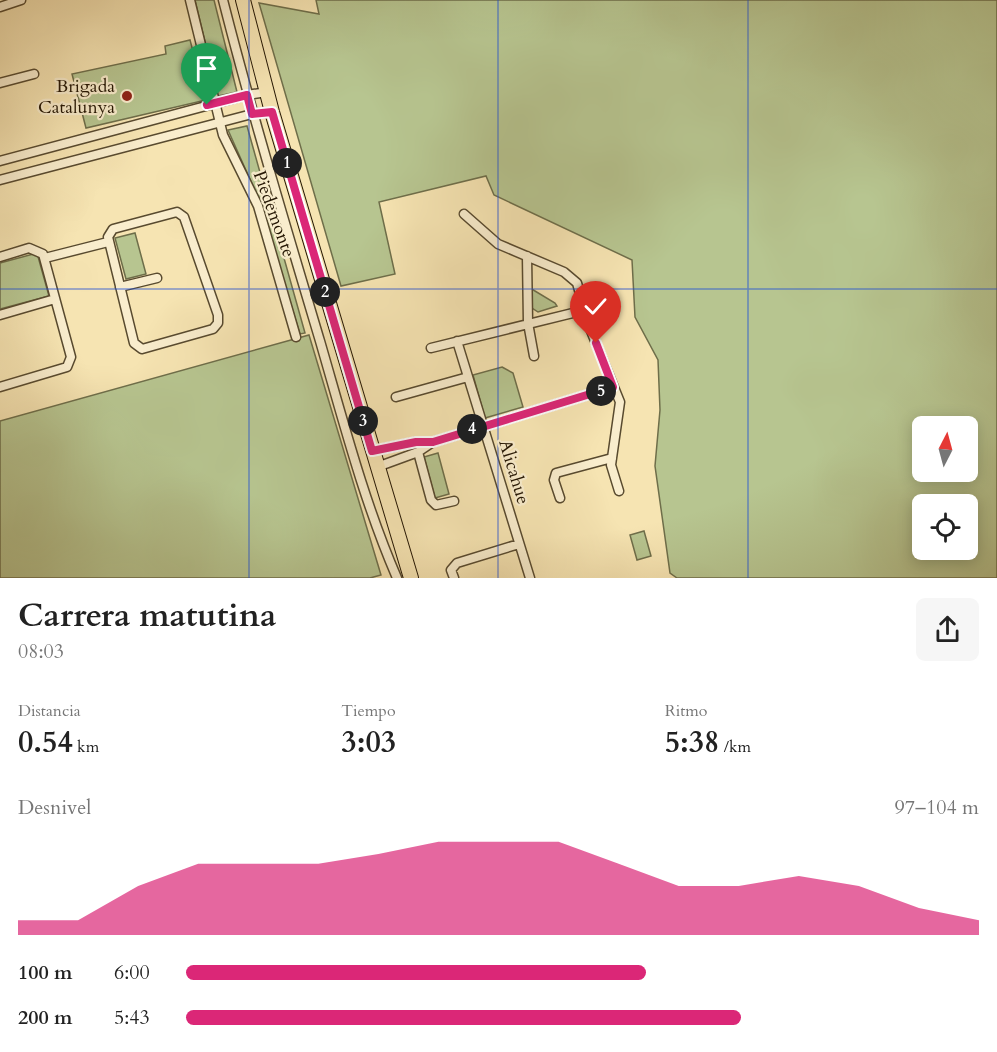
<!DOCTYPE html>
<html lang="es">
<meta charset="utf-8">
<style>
:root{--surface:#fff;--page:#f6f6f6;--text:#222;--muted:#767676;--accent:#db2777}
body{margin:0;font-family:Cardo,serif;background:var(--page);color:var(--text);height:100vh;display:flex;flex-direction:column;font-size:22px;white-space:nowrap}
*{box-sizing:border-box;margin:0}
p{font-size:20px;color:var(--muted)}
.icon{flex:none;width:33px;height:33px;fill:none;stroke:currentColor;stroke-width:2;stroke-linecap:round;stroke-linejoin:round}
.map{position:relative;height:578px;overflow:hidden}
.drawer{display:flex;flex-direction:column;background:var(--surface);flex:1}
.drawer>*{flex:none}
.needle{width:39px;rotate:6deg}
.buttons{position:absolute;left:912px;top:416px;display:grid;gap:12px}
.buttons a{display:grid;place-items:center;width:66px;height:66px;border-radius:9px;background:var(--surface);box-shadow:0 3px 15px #0003;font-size:30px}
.pin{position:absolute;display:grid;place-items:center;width:51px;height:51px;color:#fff;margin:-62px -26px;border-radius:50% 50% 50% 0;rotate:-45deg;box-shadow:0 0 6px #0007}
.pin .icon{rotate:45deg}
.km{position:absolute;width:30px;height:30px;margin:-15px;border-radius:50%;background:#222;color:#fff;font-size:16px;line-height:30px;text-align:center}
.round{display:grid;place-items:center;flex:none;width:63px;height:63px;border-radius:9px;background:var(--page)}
.headline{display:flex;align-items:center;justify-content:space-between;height:102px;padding:0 18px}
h1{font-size:33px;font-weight:700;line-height:45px}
.figures{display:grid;grid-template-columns:repeat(3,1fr);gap:9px;height:102px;padding:6px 18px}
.figures div{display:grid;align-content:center}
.figures b{font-size:30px;font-weight:700}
.figures small{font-size:16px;font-weight:400}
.figures p{font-size:16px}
.chart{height:168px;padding:12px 18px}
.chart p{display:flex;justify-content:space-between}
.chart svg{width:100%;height:108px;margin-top:6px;fill:var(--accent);opacity:.7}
ul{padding:0 18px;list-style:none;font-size:20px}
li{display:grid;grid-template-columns:96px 72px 1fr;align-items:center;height:45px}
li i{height:15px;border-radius:8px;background:var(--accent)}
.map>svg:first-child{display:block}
.green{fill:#b7c590;stroke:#6e6e4a;stroke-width:1.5;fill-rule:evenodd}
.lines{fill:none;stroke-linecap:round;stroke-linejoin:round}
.minor-casing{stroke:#584a2f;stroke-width:11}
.primary-casing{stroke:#241603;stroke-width:16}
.minor{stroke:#f9edcd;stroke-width:8}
.primary{stroke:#f6e4b2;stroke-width:14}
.route-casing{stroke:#fff;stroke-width:12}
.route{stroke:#db2777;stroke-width:8}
.grid{fill:none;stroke:#1d4ed8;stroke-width:1.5;stroke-opacity:0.55}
.poi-dot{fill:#8f2418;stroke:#f9edcd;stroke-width:2}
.labels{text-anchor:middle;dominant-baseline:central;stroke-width:4.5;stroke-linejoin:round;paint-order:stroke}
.poi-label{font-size:18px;fill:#241603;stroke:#f9edcd;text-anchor:end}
.street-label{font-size:18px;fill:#241603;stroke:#f9edcd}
</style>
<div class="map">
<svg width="997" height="578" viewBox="0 0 997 578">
<rect width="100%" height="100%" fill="#f6e4b2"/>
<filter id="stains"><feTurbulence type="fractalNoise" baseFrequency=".00333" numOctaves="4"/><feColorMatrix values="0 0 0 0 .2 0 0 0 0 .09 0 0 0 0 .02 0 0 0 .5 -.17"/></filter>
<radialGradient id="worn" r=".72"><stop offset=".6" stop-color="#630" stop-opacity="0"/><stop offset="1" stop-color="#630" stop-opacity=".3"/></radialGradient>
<!-- green -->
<path class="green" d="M195 0H214L237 92 218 96Z
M316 0H997V578H677L670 573 655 466 660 410 658 360 635 317 632 260 494 195 486 176 379 202 395 274 341 286 259 3 319 14ZM922 426H968V471H922ZM922 504H968V549H922Z
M190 40 206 100 86 128 72 74 166 54 165 46Z
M247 126 305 333 300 334 257 195 228 130Z
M135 233 146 274 126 279 115 238Z
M37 253 49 296 0 309V263Z
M530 288 555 303 557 306 538 312 532 308Z
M309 335 381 575 370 578H0V421Z
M502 367 513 373 523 407 485 418 473 375Z
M438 453 449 494 435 498 424 457Z
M644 531 651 556 637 560 630 535Z"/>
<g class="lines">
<defs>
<path id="minor" d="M190 0 223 135 258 206 296 337
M223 0C252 114 286 227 320 341 343 420 364 502 397 578
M0 7 21 0
M0 83 34 74
M0 161 247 95 267 92
M0 180 252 114 272 112
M177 212 184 217 218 315V323L213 329 142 349 134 343 108 237 113 229Z
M464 214 498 244 564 272 577 283 589 326 620 402 611 465 619 491
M527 256 528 323 534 356
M0 257 29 248 43 254 71 357 67 367 0 387
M45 258 108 242
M120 287 157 278
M0 315 55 299
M457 341 530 578
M431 348 585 310
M396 397 468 377
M372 451 416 442H433
M418 452 431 500 436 505 454 501
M377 467 418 452 433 442 613 387
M560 498 554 480 556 473 612 458
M454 578 451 570 457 563 519 544"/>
<path id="primary" d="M243 0 272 112 411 578"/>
</defs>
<!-- minor casing -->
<use href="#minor" class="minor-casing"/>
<!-- primary casing -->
<use href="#primary" class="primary-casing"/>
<!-- minor -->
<use href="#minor" class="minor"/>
<!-- primary -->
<use href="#primary" class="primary"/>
</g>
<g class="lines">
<defs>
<path id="route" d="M207 105 247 95 252 114 272 112 372 451 416 442H433L613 387 596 343"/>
</defs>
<!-- route casing -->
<use href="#route" class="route-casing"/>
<!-- route -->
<use href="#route" class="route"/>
</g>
<!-- grid -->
<path class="grid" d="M249 0V578M498 0V578M748 0V578M0 289H997"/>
<!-- markers -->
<circle class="poi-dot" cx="127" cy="96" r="6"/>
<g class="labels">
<!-- poi labels -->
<g class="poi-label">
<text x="115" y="86">Brigada<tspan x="115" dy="21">Catalunya</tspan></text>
</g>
<!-- street labels -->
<g class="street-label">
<text transform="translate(274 214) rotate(70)">Piedemonte</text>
<text transform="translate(514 472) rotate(73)">Alicahue</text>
</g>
</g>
<rect width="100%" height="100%" filter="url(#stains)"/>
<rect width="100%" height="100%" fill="url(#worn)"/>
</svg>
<div class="buttons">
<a><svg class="needle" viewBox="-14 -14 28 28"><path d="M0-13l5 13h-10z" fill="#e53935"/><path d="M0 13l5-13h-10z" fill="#767676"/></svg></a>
<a><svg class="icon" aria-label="locate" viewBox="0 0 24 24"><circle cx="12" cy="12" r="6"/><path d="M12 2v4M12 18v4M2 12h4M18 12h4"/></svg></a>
</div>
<div class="pin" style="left:207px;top:105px;background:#1e9e55"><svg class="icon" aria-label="arrive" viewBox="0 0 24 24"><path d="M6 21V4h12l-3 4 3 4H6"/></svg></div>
<div class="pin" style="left:596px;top:343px;background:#d93025"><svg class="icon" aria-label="check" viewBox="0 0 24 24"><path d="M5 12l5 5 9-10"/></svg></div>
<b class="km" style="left:287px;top:163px">1</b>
<b class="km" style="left:325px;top:292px">2</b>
<b class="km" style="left:363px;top:421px">3</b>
<b class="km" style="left:472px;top:429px">4</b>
<b class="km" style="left:601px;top:391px">5</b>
</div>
<section class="drawer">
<div class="headline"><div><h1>Carrera matutina</h1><p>08:03</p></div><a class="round"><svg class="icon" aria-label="share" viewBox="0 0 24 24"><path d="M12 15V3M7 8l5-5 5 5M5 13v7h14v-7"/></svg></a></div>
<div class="figures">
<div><p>Distancia</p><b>0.54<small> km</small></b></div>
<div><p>Tiempo</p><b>3:03</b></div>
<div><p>Ritmo</p><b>5:38<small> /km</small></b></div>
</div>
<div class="chart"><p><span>Desnivel</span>97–104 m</p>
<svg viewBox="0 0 160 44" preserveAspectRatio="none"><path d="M0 44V38L10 38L20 24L30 15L40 15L50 15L60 11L70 6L80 6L90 6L100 15L110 24L120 24L130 20L140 24L150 33L160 38V44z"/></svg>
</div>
<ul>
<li><b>100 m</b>6:00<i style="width:58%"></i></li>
<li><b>200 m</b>5:43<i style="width:70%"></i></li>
</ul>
</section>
